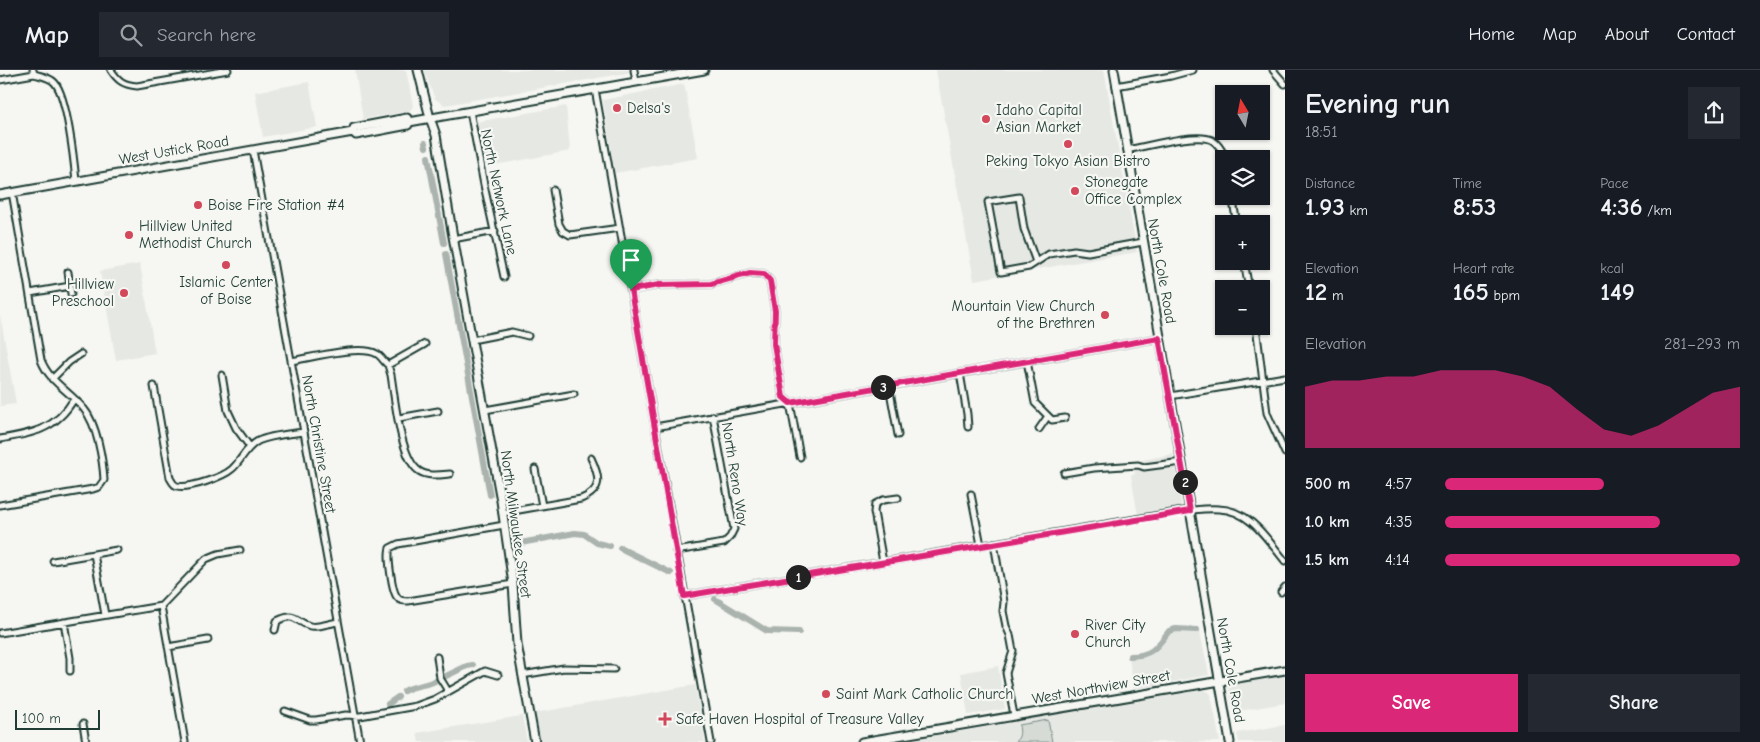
<!DOCTYPE html>
<meta charset="utf-8">
<style>
:root{--surface:#171b24;--page:#242831;--text:#f1f3f6;--muted:#9ea1a6;--line:#363941;--accent:#db2777}
body{margin:0;font-family:"Comic Neue",sans-serif;background:var(--page);color:var(--text);height:100vh;display:flex;flex-direction:column;font-size:19px;white-space:nowrap}
*{box-sizing:border-box;margin:0}
p{font-size:16px;color:var(--muted)}
.icon{flex:none;width:28px;height:28px;fill:none;stroke:currentColor;stroke-width:2;stroke-linecap:round;stroke-linejoin:round}
.map{position:relative;flex:1;overflow:hidden}
.side{display:flex;flex-direction:column;background:var(--surface);width:475px}
.side>*{flex:none}
.needle{width:32px;rotate:350deg}
.fabs{position:absolute;left:1215px;top:15px;display:grid;gap:10px}
.fabs a{display:grid;place-items:center;width:55px;height:55px;border-radius:0px;background:var(--surface);box-shadow:0 1px 4px #0004;font-size:25px}
.scale{position:absolute;left:15px;bottom:12px;width:85px;box-sizing:border-box;padding-left:5px;border:2px solid #1f3d34;border-top:0;font-size:14px;line-height:18px;white-space:nowrap;color:#1f3d34;-webkit-text-stroke:4px #f6f6f2;paint-order:stroke}
.pin{position:absolute;display:grid;place-items:center;width:42px;height:42px;color:#fff;margin:-51px -21px;border-radius:50% 50% 50% 0;rotate:-45deg;box-shadow:0 0 5px #0007}
.pin .icon{rotate:45deg}
.km{position:absolute;width:25px;height:25px;margin:-12px;border-radius:50%;background:#222;color:#fff;font-size:14px;line-height:25px;text-align:center}
.round{display:grid;place-items:center;flex:none;width:52px;height:52px;border-radius:0px;background:var(--page)}
.summary{display:flex;align-items:center;justify-content:space-between;height:85px;padding:0 20px}
h1{font-size:28px;font-weight:700;line-height:38px}
.stats{display:grid;grid-template-columns:repeat(3,1fr);gap:8px;height:85px;padding:5px 20px}
.stats div{display:grid;align-content:center}
.stats b{font-size:25px;font-weight:700}
.stats small{font-size:14px;font-weight:400}
.stats p{font-size:14px}
.chart{height:140px;padding:10px 20px}
.chart p{display:flex;justify-content:space-between}
.chart svg{width:100%;height:90px;margin-top:5px;fill:var(--accent);opacity:.7}
.button{display:flex;gap:10px;margin-top:auto;padding:10px 20px}
.button a{flex:1;height:58px;border-radius:0px;background:var(--accent);color:#fff;font-size:20px;font-weight:700;line-height:58px;text-align:center}
.button a+a{background:var(--page);color:var(--text)}
ul{padding:0 20px;list-style:none;font-size:16px}
li{display:grid;grid-template-columns:80px 60px 1fr;align-items:center;height:38px}
li i{height:12px;border-radius:6px;background:var(--accent)}
header{display:flex;align-items:center;gap:30px;box-sizing:border-box;height:70px;padding:0 25px;background:var(--surface);border-bottom:1px solid var(--line)}
header strong{font-size:24px}
nav{display:flex;gap:28px;margin-inline-start:auto;font-size:18px}
.search{width:350px;height:45px;background:var(--page);display:flex;align-items:center;gap:12px;box-sizing:border-box;padding:0 18px;border-radius:0px;color:var(--muted);font-size:19px}
main{display:flex;flex:1;min-height:0}
.map>svg:first-child{display:block}
.built{fill:#e6e8e4}
.green{fill:#d6dbd6;stroke:#7a8c85}
.lines{fill:none;stroke-linecap:round;stroke-linejoin:round}
.canal{stroke:#aab3ae;stroke-width:6}
.street-casing{stroke:#1f3d34;stroke-width:9}
.secondary-casing{stroke:#1f3d34;stroke-width:11}
.street{stroke:#f6f6f2;stroke-width:5}
.secondary{stroke:#f6f6f2;stroke-width:7}
.route-casing{stroke:#fff;stroke-width:10}
.route{stroke:#db2777;stroke-width:6}
.poi-dot{fill:#d1495b;stroke:#f6f6f2;stroke-width:2}
.labels{text-anchor:middle;dominant-baseline:central;stroke-width:4.5;stroke-linejoin:round;paint-order:stroke}
.poi-label{font-size:15px;fill:#1f3d34;stroke:#f6f6f2;text-anchor:start}
.street-label{font-size:15px;fill:#1f3d34;stroke:#f6f6f2}
</style>
<header>
<strong>Map</strong>
<div class="search"><svg class="icon" aria-label="search" viewBox="0 0 24 24"><circle cx="10" cy="10" r="6"/><path d="M15 15l6 6"/></svg>Search here</div>
<nav><a>Home</a><a>Map</a><a>About</a><a>Contact</a></nav>
</header>
<main>
<div class="map">
<svg width="1285" height="672" viewBox="0 0 1285 672">
<rect width="100%" height="100%" fill="#f6f6f2"/>
<filter id="ink" filterUnits="userSpaceOnUse"><feTurbulence type="fractalNoise" baseFrequency=".02" numOctaves="2"/><feDisplacementMap in="SourceGraphic" scale="10" xChannelSelector="R" yChannelSelector="G"/><feConvolveMatrix kernelMatrix="1 2 1 2 8 2 1 2 1" color-interpolation-filters="sRGB"/></filter>
<g filter="url(#ink)">
<!-- built -->
<path class="built" d="M355 0H406L413 36 410 41 363 49Z
M424 0H643L445 35 435 29Z
M936 0H1104L1137 182 974 210Z
M309 12 317 57 263 67 255 22Z
M684 14 698 88 615 103 603 30Z
M566 36 570 81 484 97 476 52Z
M140 194 155 283 116 290 100 201Z
M0 245 16 334 0 336Z
M1173 384 1182 436 1138 446 1131 405 1135 404 1133 392Z
M1171 561 1200 562 1209 605 1134 619 1129 588 1137 589 1146 586 1157 579Z
M998 596 1005 639 968 645 961 603Z
M1285 605V633L1233 642 1228 615Z
M695 615 705 672H540L535 643Z
M1204 620 1209 622 1211 625 1220 672H899Z
M522 646 527 672H419L417 663Z
M1285 655V672H1239L1237 663Z"/>
<!-- green -->
<path class="green" d="M1048 650 1052 672H1014C1021 668 1020 662 1019 655Z"/>
<g class="lines">
<!-- canal -->
<path class="canal" d="M425 73 426 77
M428 87 444 173
M446 184 490 425
M515 474 575 463 584 464 597 473 610 476
M620 478 671 503
M715 529 767 561 799 562
M1130 586C1152 586 1157 577 1169 561L1176 559 1197 560
M444 607 467 596 473 595
M404 621C414 615 425 616 435 611
M388 634 398 627"/>
<defs>
<path id="street" d="M33 0 34 4C41 6 50 7 55 13 67 27 74 90 76 111
M111 0C118 11 124 15 137 16L228 0
M634 0 636 12
M1273 0 1285 14
M0 10 34 4
M1116 16 1171 6 1193 0
M595 19 711 672
M470 41 484 115 504 207
M253 80 360 672
M1127 80C1145 77 1196 62 1212 70 1219 74 1223 82 1226 89
M553 120 559 154 563 161 570 165 620 158
M1232 126 1237 154
M453 169 495 161
M1244 191 1249 219
M1036 192 1024 159 1019 127 988 132 1001 202 1029 197 1049 184 1074 180 1088 182 1143 172
M68 202 71 224
M631 220 659 215 711 214 750 203 764 204 770 211 775 241 774 274 783 327 790 333 800 387
M30 223 70 216
M1256 256 1267 343 1285 383
M472 270 512 262 528 266
M291 291C310 288 361 274 377 284 381 286 384 292 388 295L425 274
M1027 291 1035 333 1052 350 1065 348
M388 295 391 305C395 329 400 388 419 401 428 407 440 405 450 404
M960 303 967 344 968 357
M222 305 228 341 236 358 250 377
M52 309 69 292 81 284
M154 316 170 408C172 411 173 415 177 416 189 419 223 407 232 399 242 390 245 378 258 371 271 365 290 364 304 362
M889 316 898 365
M1170 326 1285 307
M485 340 574 324
M399 348 438 341
M655 357 1159 268
M1039 359 1048 346
M0 369C31 364 56 360 74 329
M535 399 542 436
M1064 403 1094 398 1138 395 1144 397 1182 392
M971 424 981 475
M0 435 93 419 99 417 104 410C103 391 97 354 84 339 70 321 50 313 41 290L12 122
M502 443 581 429C603 420 600 407 591 388
M504 455 398 474 390 478C387 485 392 521 397 527 400 531 403 531 408 531L513 514
M994 473 1004 532 1003 541 1006 556 1010 565 1013 581 1006 603 1014 645
M676 481 724 473 730 467 734 459 713 346
M94 484 105 545
M53 491 117 480
M883 492 874 442 875 434 883 430 898 428
M1281 522 1285 517
M684 526 1183 441C1195 440 1207 438 1219 439 1250 440 1267 469 1285 491
M161 536 185 672
M161 536 206 489 218 484 240 480
M64 552 70 588V601
M275 560 277 551C296 541 295 552 310 556 318 558 330 553 338 552
M0 563 161 536
M168 577 208 570
M437 587 440 608 448 621
M522 605 564 598 614 599
M285 641 310 650H316L346 645 360 646 416 636 435 629 485 601 498 605
M83 654 86 672"/>
<path id="secondary" d="M418 0 430 48 436 65 452 161 501 431 513 514 517 574 535 672
M1114 0 1230 672
M353 62 354 58 407 48 409 52
M0 125 353 62 356 65 408 55 409 52 704 0
M862 672 1285 600"/>
</defs>
<!-- street casing -->
<use href="#street" class="street-casing"/>
<!-- secondary casing -->
<use href="#secondary" class="secondary-casing"/>
<!-- street -->
<use href="#street" class="street"/>
<!-- secondary -->
<use href="#secondary" class="secondary"/>
</g>
</g>
<g class="lines" filter="url(#ink)">
<defs>
<path id="route" d="M750 203 764 204 770 211 775 241 774 274 783 327 790 333 1159 268 1190 441 684 526 631 220 659 215 711 214Z"/>
</defs>
<!-- route casing -->
<use href="#route" class="route-casing"/>
<!-- route -->
<use href="#route" class="route"/>
</g>
<!-- markers -->
<g class="poi-dot">
<circle cx="617" cy="38" r="5"/>
<circle cx="986" cy="49" r="5"/>
<circle cx="1068" cy="74" r="5"/>
<circle cx="1075" cy="121" r="5"/>
<circle cx="198" cy="135" r="5"/>
<circle cx="129" cy="165" r="5"/>
<circle cx="226" cy="195" r="5"/>
<circle cx="124" cy="223" r="5"/>
<circle cx="1105" cy="245" r="5"/>
<circle cx="1075" cy="564" r="5"/>
<circle cx="826" cy="624" r="5"/>
<path d="M662.5 641.5h5v5h5v5h-5v5h-5v-5h-5v-5h5z"/>
</g>
<g class="labels">
<!-- poi labels -->
<g class="poi-label">
<text x="627" y="38">Delsa's</text>
<text x="996" y="40">Idaho Capital<tspan x="996" dy="17">Asian Market</tspan></text>
<text x="1068" y="91" text-anchor="middle">Peking Tokyo Asian Bistro</text>
<text x="1085" y="112">Stonegate<tspan x="1085" dy="17">Office Complex</tspan></text>
<text x="208" y="135">Boise Fire Station #4</text>
<text x="139" y="156">Hillview United<tspan x="139" dy="17">Methodist Church</tspan></text>
<text x="226" y="212" text-anchor="middle">Islamic Center<tspan x="226" dy="17">of Boise</tspan></text>
<text x="114" y="214" text-anchor="end">Hillview<tspan x="114" dy="17">Preschool</tspan></text>
<text x="1095" y="236" text-anchor="end">Mountain View Church<tspan x="1095" dy="17">of the Brethren</tspan></text>
<text x="1085" y="555">River City<tspan x="1085" dy="17">Church</tspan></text>
<text x="836" y="624">Saint Mark Catholic Church</text>
<text x="676" y="649">Safe Haven Hospital of Treasure Valley</text>
</g>
<!-- street labels -->
<g class="street-label">
<text transform="translate(174 80) rotate(-10)">West Ustick Road</text>
<text transform="translate(499 122) rotate(78)">North Network Lane</text>
<text transform="translate(1162 201) rotate(80)">North Cole Road</text>
<text transform="translate(319 374) rotate(80)">North Christine Street</text>
<text transform="translate(735 404) rotate(81)">North Reno Way</text>
<text transform="translate(516 454) rotate(82)">North Milwaukee Street</text>
<text transform="translate(1231 600) rotate(80)">North Cole Road</text>
<text transform="translate(1101 617) rotate(-10)">West Northview Street</text>
</g>
</g>
</svg>
<div class="fabs">
<a><svg class="needle" viewBox="-14 -14 28 28"><path d="M0-13l5 13h-10z" fill="#e53935"/><path d="M0 13l5-13h-10z" fill="#9ea1a6"/></svg></a>
<a><svg class="icon" aria-label="layers" viewBox="0 0 24 24"><path d="M12 4l9 5-9 5-9-5zM3 14l9 5 9-5"/></svg></a>
<a>+</a>
<a>−</a>
</div>
<div class="scale">100 m</div>
<div class="pin" style="left:631px;top:220px;background:#1e9e55"><svg class="icon" aria-label="arrive" viewBox="0 0 24 24"><path d="M6 21V4h12l-3 4 3 4H6"/></svg></div>
<b class="km" style="left:798px;top:507px">1</b>
<b class="km" style="left:1185px;top:412px">2</b>
<b class="km" style="left:883px;top:317px">3</b>
</div>
<section class="side">
<div class="summary"><div><h1>Evening run</h1><p>18:51</p></div><a class="round"><svg class="icon" aria-label="share" viewBox="0 0 24 24"><path d="M12 15V3M7 8l5-5 5 5M5 13v7h14v-7"/></svg></a></div>
<div class="stats">
<div><p>Distance</p><b>1.93<small> km</small></b></div>
<div><p>Time</p><b>8:53</b></div>
<div><p>Pace</p><b>4:36<small> /km</small></b></div>
</div>
<div class="stats">
<div><p>Elevation</p><b>12<small> m</small></b></div>
<div><p>Heart rate</p><b>165<small> bpm</small></b></div>
<div><p>kcal</p><b>149</b></div>
</div>
<div class="chart"><p><span>Elevation</span>281–293 m</p>
<svg viewBox="0 0 160 44" preserveAspectRatio="none"><path d="M0 44V14L10 11L20 11L30 9L40 9L50 6L60 6L70 6L80 9L90 14L100 25L110 35L120 38L130 33L140 25L150 17L160 14V44z"/></svg>
</div>
<ul>
<li><b>500 m</b>4:57<i style="width:54%"></i></li>
<li><b>1.0 km</b>4:35<i style="width:73%"></i></li>
<li><b>1.5 km</b>4:14<i style="width:100%"></i></li>
</ul>
<div class="button"><a>Save</a><a>Share</a></div>
</section>
</main>
